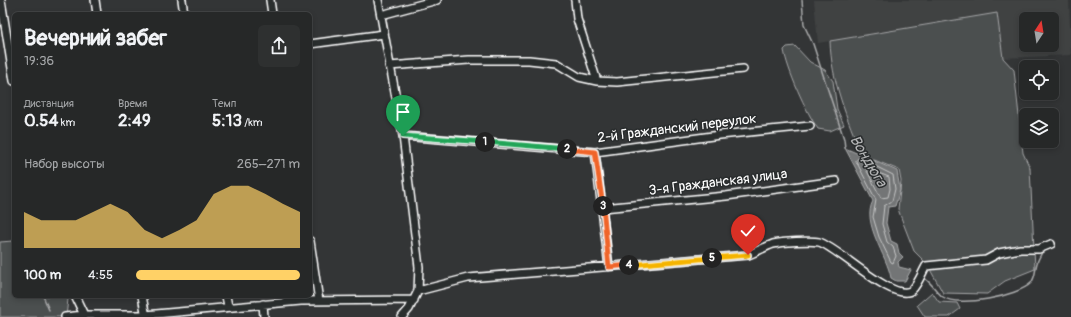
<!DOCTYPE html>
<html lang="ru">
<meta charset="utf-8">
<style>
:root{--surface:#262828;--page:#2e3030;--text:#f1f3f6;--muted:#a4a6a8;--line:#424445;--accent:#ffd166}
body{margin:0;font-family:Pangolin,sans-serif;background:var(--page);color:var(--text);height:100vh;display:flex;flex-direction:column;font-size:15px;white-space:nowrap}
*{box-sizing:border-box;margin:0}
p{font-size:13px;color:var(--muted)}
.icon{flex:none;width:22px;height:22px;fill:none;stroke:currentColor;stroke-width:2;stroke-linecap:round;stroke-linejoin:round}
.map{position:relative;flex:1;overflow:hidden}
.side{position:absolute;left:12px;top:12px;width:300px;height:286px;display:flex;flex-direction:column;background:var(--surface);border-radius:6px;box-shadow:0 2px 6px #0003,0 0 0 1px var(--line)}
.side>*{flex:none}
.needle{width:26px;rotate:12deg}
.buttons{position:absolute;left:1019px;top:12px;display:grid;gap:8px}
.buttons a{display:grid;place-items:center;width:40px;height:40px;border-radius:6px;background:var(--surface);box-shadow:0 2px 6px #0003,0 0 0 1px var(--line);font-size:20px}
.pin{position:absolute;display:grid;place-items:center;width:34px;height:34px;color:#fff;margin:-41px -17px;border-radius:50% 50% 50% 0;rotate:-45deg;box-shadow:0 0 4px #0007}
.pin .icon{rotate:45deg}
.km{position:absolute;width:20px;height:20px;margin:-10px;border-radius:50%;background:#222;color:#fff;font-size:11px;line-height:20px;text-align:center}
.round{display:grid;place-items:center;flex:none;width:42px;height:42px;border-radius:6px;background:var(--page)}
.overview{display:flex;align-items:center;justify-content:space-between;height:68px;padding:0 12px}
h1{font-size:22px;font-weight:800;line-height:30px}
.figures{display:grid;grid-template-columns:repeat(3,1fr);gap:6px;height:68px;padding:4px 12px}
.figures div{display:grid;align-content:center}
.figures b{font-size:17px;font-weight:800}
.figures small{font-size:11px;font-weight:400}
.figures p{font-size:11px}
.chart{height:112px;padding:8px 12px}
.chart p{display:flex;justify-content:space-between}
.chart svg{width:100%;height:72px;margin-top:4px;fill:var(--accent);opacity:.7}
ul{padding:0 12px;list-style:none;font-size:13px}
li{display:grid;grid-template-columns:64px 48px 1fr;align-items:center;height:30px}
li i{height:10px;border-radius:5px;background:var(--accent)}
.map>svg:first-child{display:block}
.built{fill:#404243;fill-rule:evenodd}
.green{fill:#4c4f50;stroke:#a6a7a8}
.water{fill:#737576;stroke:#abacad}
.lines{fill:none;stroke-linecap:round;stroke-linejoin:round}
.shore{stroke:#c7c8c8;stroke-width:1}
.stream{stroke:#abacad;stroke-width:1.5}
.minor-casing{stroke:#fff;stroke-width:10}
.minor{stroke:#2a2d2e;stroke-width:7}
.split-1-casing{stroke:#fff;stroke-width:8}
.split-2-casing{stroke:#fff;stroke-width:8}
.split-3-casing{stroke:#fff;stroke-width:8}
.split-4-casing{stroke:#fff;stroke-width:8}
.split-5-casing{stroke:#fff;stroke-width:8}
.split-6-casing{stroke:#fff;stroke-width:8}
.split-1{stroke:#22a559;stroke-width:5}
.split-2{stroke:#22a559;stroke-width:5}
.split-3{stroke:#f0652b;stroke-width:5}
.split-4{stroke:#f0652b;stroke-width:5}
.split-5{stroke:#f5b400;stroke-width:5}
.split-6{stroke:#f5b400;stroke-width:5}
.labels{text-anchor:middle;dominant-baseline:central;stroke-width:3;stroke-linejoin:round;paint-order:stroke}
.street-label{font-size:14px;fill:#fff;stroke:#2a2d2e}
.water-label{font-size:15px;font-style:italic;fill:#b2b3b4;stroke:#2a2d2e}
</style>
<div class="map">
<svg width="1071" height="317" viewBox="0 0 1071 317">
<rect width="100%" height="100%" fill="#333536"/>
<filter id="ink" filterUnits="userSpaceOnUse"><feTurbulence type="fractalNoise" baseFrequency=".025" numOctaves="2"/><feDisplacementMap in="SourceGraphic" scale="8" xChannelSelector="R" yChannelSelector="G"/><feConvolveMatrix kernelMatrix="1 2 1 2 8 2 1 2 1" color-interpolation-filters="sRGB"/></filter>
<g filter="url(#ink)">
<!-- built -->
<path class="built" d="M814 0H1069L1071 55 1003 58 997 13 818 43ZM1026 19H1052V45H1026Z"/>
<!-- green -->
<path class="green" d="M997 13 1003 58 1014 70 1023 153 1030 168 1035 269 1005 281 987 294 943 293 927 264 914 251 902 220 898 209 901 181 899 170 862 155C847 119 831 80 830 41Z
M795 46 810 62 825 70 833 81 837 109 844 125 830 131 818 129C806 112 787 69 784 50L787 47Z
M13 241 14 296H66L68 299 66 317H0V242Z
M932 292 939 302 957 303 960 309 949 317H925L917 305Z"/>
<!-- water -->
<path class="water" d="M845 148 897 171 900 190 895 206 888 207 886 223 891 241 897 244 899 253 903 257 898 262 899 267 911 270 905 281H896L891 278C887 255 861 223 873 201Z"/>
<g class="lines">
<!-- shore -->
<path class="shore" d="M859 158 893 175 895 189 892 201 884 206 882 224 887 242 893 247 896 256 893 263 891 262 879 237 873 217 876 200 856 161Z
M868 169 889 177 890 189 888 197 881 198 867 171Z"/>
<!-- stream -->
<path class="stream" d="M802 0 804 25 813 44 844 139 845 148
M924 278C932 283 936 292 943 297 959 308 1018 296 1031 283 1036 277 1035 269 1037 263 1038 259 1041 255 1042 252
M43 296 49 310"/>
<defs>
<path id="minor" d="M1 0 14 81
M95 0 97 14
M182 0 184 14
M270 0 272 14
M378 0 403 136 419 267 418 291 409 309 402 317
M575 0 577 19 597 81
M381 15 437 0
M310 44 384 34
M389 66 469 60H529L556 63 579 77 597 81 617 82 743 69
M403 136 595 152 720 135 810 126
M595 152 609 267
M603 208 726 196 836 181
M310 241 319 301
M418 291 468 278 748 255C756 252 765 247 773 244 782 242 811 240 819 242 838 247 894 304 912 290 918 284 922 273 926 266L986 260 999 253 1020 249H1039L1051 244
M75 296 84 315H145L301 301 414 300
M142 296 146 317
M226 296 228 306
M263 304 264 317
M65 317 84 315"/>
</defs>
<!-- minor casing -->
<use href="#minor" class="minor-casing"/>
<!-- minor -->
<use href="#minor" class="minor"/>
</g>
</g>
<g class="lines" filter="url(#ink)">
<defs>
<path id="split-1" d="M403 136 485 142"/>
<path id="split-2" d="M485 142 567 149"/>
<path id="split-3" d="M567 149 595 152 603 206"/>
<path id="split-4" d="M603 206 609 267 629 265"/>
<path id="split-5" d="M629 265 712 258"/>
<path id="split-6" d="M712 258 748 255"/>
</defs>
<!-- split-1 casing -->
<use href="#split-1" class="split-1-casing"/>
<!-- split-2 casing -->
<use href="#split-2" class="split-2-casing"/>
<!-- split-3 casing -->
<use href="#split-3" class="split-3-casing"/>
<!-- split-4 casing -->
<use href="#split-4" class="split-4-casing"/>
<!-- split-5 casing -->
<use href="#split-5" class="split-5-casing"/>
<!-- split-6 casing -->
<use href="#split-6" class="split-6-casing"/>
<!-- split-1 -->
<use href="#split-1" class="split-1"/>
<!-- split-2 -->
<use href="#split-2" class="split-2"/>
<!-- split-3 -->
<use href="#split-3" class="split-3"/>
<!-- split-4 -->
<use href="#split-4" class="split-4"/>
<!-- split-5 -->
<use href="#split-5" class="split-5"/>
<!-- split-6 -->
<use href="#split-6" class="split-6"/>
</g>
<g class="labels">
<!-- street labels -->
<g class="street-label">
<text transform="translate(677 128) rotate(-7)">2-й Гражданский переулок</text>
<text transform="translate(718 182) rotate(-7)">3-я Гражданская улица</text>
</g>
<!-- water labels -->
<g class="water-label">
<text transform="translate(868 161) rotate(59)">Вондюга</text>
</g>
</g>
</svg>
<div class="buttons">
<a><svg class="needle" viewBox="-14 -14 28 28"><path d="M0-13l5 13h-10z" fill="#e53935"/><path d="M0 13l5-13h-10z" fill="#a4a6a8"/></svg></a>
<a><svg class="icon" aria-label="locate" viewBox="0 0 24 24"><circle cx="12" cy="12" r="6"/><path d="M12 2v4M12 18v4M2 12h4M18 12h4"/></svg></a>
<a><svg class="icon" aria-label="layers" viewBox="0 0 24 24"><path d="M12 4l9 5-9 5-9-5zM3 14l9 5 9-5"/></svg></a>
</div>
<div class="pin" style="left:403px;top:136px;background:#1e9e55"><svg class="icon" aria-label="arrive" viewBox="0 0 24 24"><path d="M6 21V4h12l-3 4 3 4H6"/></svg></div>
<div class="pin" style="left:748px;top:255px;background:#d93025"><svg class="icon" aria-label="check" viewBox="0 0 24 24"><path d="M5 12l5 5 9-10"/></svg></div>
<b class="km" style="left:485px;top:142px">1</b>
<b class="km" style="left:567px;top:149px">2</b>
<b class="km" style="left:603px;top:206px">3</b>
<b class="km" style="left:629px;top:265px">4</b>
<b class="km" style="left:712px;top:258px">5</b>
<section class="side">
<div class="overview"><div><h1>Вечерний забег</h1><p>19:36</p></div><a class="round"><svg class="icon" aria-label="share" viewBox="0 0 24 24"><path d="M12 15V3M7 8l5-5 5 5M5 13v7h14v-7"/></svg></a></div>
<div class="figures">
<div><p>Дистанция</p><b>0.54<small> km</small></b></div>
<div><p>Время</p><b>2:49</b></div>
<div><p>Темп</p><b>5:13<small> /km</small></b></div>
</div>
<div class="chart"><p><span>Набор высоты</span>265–271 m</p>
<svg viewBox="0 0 160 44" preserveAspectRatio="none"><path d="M0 44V22L10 27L20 27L30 27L40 22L50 17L60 22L70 33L80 38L90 33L100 27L110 11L120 6L130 6L140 11L150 17L160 22V44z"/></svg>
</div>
<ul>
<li><b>100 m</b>4:55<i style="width:100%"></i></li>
</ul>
</section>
</div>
